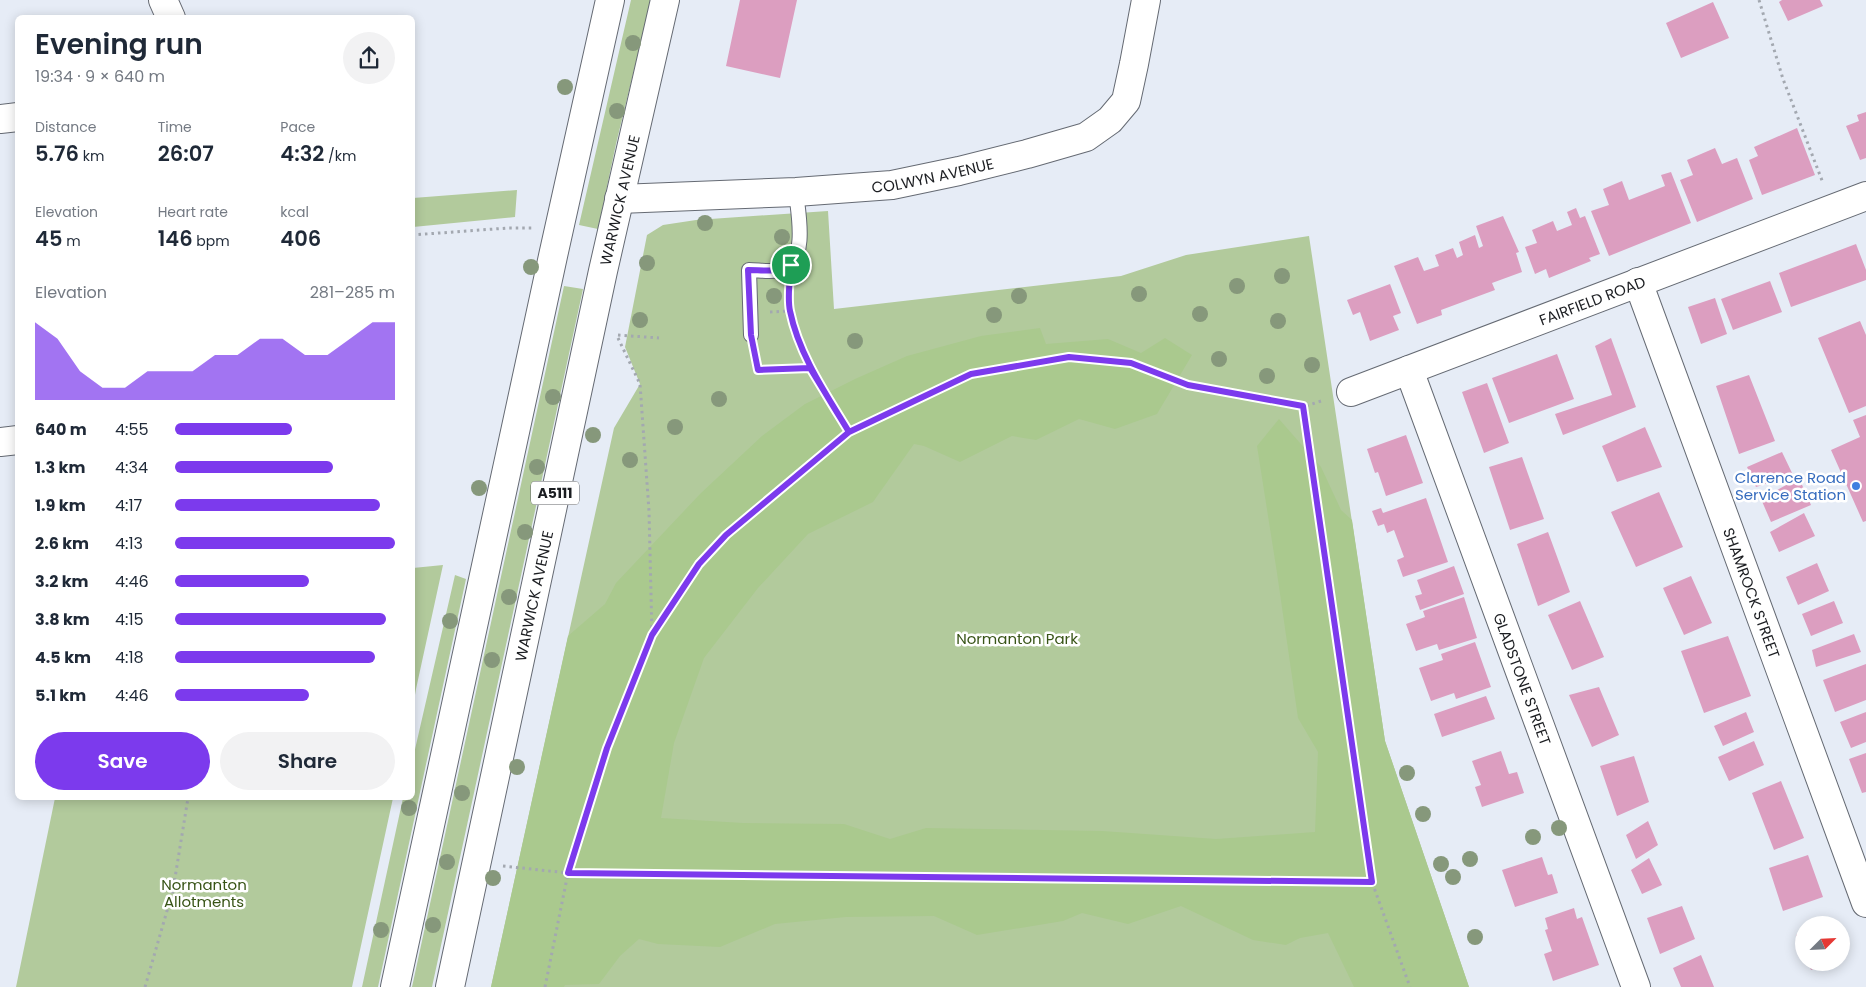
<!DOCTYPE html>
<meta charset="utf-8">
<style>
:root{--surface:#fff;--page:#f2f2f3;--text:#1f2937;--muted:#747a83;--accent:#7c3aed}
body{margin:0;font-family:Poppins,sans-serif;background:var(--page);color:var(--text);height:100vh;display:flex;flex-direction:column;font-size:19px;white-space:nowrap}
*{box-sizing:border-box;margin:0}
p{font-size:16px;color:var(--muted)}
.icon{flex:none;width:28px;height:28px;fill:none;stroke:currentColor;stroke-width:2;stroke-linecap:round;stroke-linejoin:round}
.map{position:relative;flex:1;overflow:hidden}
.drawer{position:absolute;left:15px;top:15px;width:400px;height:785px;display:flex;flex-direction:column;background:var(--surface);border-radius:8px;box-shadow:0 2px 12px #0003}
.drawer>*{flex:none}
.needle{width:32px;rotate:66deg}
.tools{position:absolute;left:1795px;top:916px;display:grid;gap:10px}
.tools a{display:grid;place-items:center;width:55px;height:55px;border-radius:50%;background:var(--surface);box-shadow:0 2px 12px #0003;font-size:25px}
.pin{position:absolute;display:grid;place-items:center;width:42px;height:42px;color:#fff;margin:-21px;border:2px solid #fff;border-radius:50%;box-shadow:0 1px 5px #0007}
.round{display:grid;place-items:center;flex:none;width:52px;height:52px;border-radius:26px;background:var(--page)}
.headline{display:flex;align-items:center;justify-content:space-between;height:85px;padding:0 20px}
h1{font-size:28px;font-weight:600;line-height:38px}
.metrics{display:grid;grid-template-columns:repeat(3,1fr);gap:8px;height:85px;padding:5px 20px}
.metrics div{display:grid;align-content:center}
.metrics b{font-size:21px;font-weight:600}
.metrics small{font-size:14px;font-weight:400}
.metrics p{font-size:14px}
.chart{height:140px;padding:10px 20px}
.chart p{display:flex;justify-content:space-between}
.chart svg{width:100%;height:90px;margin-top:5px;fill:var(--accent);opacity:.7}
.primary-button{display:flex;gap:10px;margin-top:auto;padding:10px 20px}
.primary-button a{flex:1;height:58px;border-radius:30px;background:var(--accent);color:#fff;font-size:20px;font-weight:600;line-height:58px;text-align:center}
.primary-button a+a{background:var(--page);color:var(--text)}
ul{padding:0 20px;list-style:none;font-size:16px}
li{display:grid;grid-template-columns:80px 60px 1fr;align-items:center;height:38px}
li i{height:12px;border-radius:6px;background:var(--accent)}
.map>svg:first-child{display:block}
.green{fill:#b2ca9c}
.forest{fill:#aac98e}
.building{fill:#dc9ec0}
.lines{fill:none;stroke-linecap:round;stroke-linejoin:round}
.service-casing{stroke:#656a73;stroke-width:16}
.minor-casing{stroke:#656a73;stroke-width:30}
.trunk-casing{stroke:#656a73;stroke-width:30}
.path{stroke:#a3a8b0;stroke-width:3;stroke-dasharray:2.5 4;stroke-linecap:butt}
.service{stroke:#fff;stroke-width:14}
.minor{stroke:#fff;stroke-width:28}
.trunk{stroke:#fff;stroke-width:28}
.tree{fill:#86987b}
.route-casing{stroke:#fff;stroke-width:10}
.route{stroke:#7c3aed;stroke-width:6}
.shop-dot{fill:#3f7fe0;stroke:#fff;stroke-width:2}
.labels{text-anchor:middle;dominant-baseline:central;stroke-width:5;stroke-linejoin:round;paint-order:stroke}
.shield{fill:#fff;stroke:#5f6164;stroke-width:1}
.shield-label{font-size:14px;font-weight:bold;fill:#1b1d21}
.street-label{font-size:15px;fill:#1b1d21;stroke:#fff}
.shop-label{font-size:15px;fill:#366cbe;stroke:#fff;text-anchor:end}
.park-label{font-size:15px;fill:#385417;stroke:#fff}
</style>
<div class="map">
<svg width="1866" height="987" viewBox="0 0 1866 987">
<rect width="100%" height="100%" fill="#e6ecf6"/>
<!-- green -->
<path class="green" d="M631 0H651L616 144 598 229 579 225Z
M517 190 515 217 413 227V198Z
M828 211 834 309 1121 276 1186 255 1309 236 1385 741 1469 987H491L614 428 640 384 625 347 647 235 663 225 696 220Z
M564 286 583 289 432 987H412Z
M443 565 416 689 413 707V568Z
M455 575 466 579 378 987H362L403 798H412L413 758Z
M55 798H393L352 987H16Z"/>
<!-- forest -->
<path class="forest" d="M1040 328 1046 344 1108 339 1141 353 1165 338 1192 355 1157 414 1115 429 1079 419 1036 440 1012 436 960 462 924 446 914 444 873 502 808 534 758 588 704 658 674 743 661 818 743 823 844 824 890 839 926 828 1102 831 1216 839 1315 832 1318 752 1298 718 1277 573 1257 446 1279 419 1321 467 1341 510 1352 520 1385 741 1469 987H1354L1328 933 1300 938 1286 945 1253 940 1181 906 1128 924 1082 913 1063 921 977 935 934 916 846 917 775 924 720 947 658 944 639 939 620 956 599 984 565 985 564 987H491L568 636 605 604 616 583 701 493 762 436 805 404 855 379 907 356 981 336Z"/>
<!-- building -->
<path class="building" d="M740 0H797L780 78 726 66Z
M1782 0H1820L1823 6 1788 21 1779 2Z
M1713 2 1729 38 1681 58 1666 23Z
M1866 112V158L1860 160 1846 126 1859 121 1857 115Z
M1797 128 1815 175 1762 195 1749 160 1758 156 1754 147Z
M1715 148 1722 164 1737 158 1753 199 1697 222 1680 180 1693 175 1687 160Z
M1671 172 1691 223 1609 256 1591 211 1609 205 1603 189 1622 181 1629 200 1665 186 1661 175Z
M1576 208 1580 218 1585 216 1600 254 1589 258 1591 261 1549 278 1546 269 1535 274 1525 247 1537 243 1532 230 1553 221 1557 231 1572 225 1567 212Z
M1503 216 1519 252 1516 253 1522 272 1492 283 1495 290 1441 310 1442 315 1417 324 1394 266 1418 257 1424 271 1439 266 1435 255 1453 248 1457 258 1463 255 1459 242 1475 235 1479 248 1483 246 1476 226Z
M1856 244 1866 270V280L1791 307 1779 273Z
M1770 281 1782 312 1733 330 1721 299Z
M1390 284 1401 313 1393 316 1399 330 1370 341 1360 312 1353 315 1347 300Z
M1715 298 1727 334 1701 344 1688 307Z
M1860 321 1866 335V406L1849 413 1818 338Z
M1611 338 1636 407 1563 435 1555 414 1612 395 1595 346Z
M1557 354 1574 399 1509 423 1492 378Z
M1749 375 1775 441 1739 454 1716 386Z
M1487 383 1509 443 1484 453 1462 392Z
M1866 415V521L1863 522 1831 450 1860 437 1853 420Z
M1645 427 1662 467 1617 482 1602 446Z
M1406 435 1423 483 1386 496 1378 472 1375 473 1367 449Z
M1782 452 1793 475 1756 487 1747 467Z
M1522 457 1544 519 1510 530 1489 467Z
M1799 478 1811 505 1771 522 1761 499Z
M1659 492 1683 547 1636 567 1611 512Z
M1426 498 1448 562 1403 577 1397 560 1404 557 1394 530 1387 533 1384 524 1378 526 1372 511 1381 508 1383 513Z
M1804 513 1815 536 1779 552 1770 532Z
M1548 532 1570 592 1538 606 1517 544Z
M1817 563 1829 591 1798 605 1786 577Z
M1454 566 1464 594 1420 610 1415 596 1422 594 1417 580Z
M1691 576 1712 623 1684 635 1663 588Z
M1464 597 1477 638 1439 650 1437 644 1416 651 1406 624 1425 617 1423 611Z
M1580 601 1604 657 1572 670 1548 615Z
M1834 601 1843 623 1811 636 1802 614Z
M1854 634 1861 652 1816 667 1812 650Z
M1728 636 1751 696 1704 713 1681 651Z
M1475 642 1491 687 1456 699 1454 693 1431 701 1419 668 1443 660 1441 654Z
M1866 664V700L1835 712 1823 680Z
M1599 687 1619 735 1592 747 1569 695Z
M1486 696 1495 719 1442 737 1434 714Z
M1746 712 1754 732 1723 746 1714 726Z
M1866 712V742L1851 748 1840 722Z
M1754 741 1764 765 1729 781 1718 757Z
M1501 751 1509 774 1517 772 1524 793 1482 807 1475 787 1481 785 1472 761Z
M1866 753V792L1862 793 1849 759Z
M1634 756 1649 802 1617 816 1600 766Z
M1781 781 1804 838 1774 850 1752 793Z
M1648 821 1658 845 1636 859 1626 835Z
M1808 855 1823 897 1783 911 1769 868Z
M1542 857 1548 875 1552 874 1558 893 1515 907 1502 870Z
M1649 858 1662 885 1642 894 1631 870Z
M1682 906 1695 939 1660 954 1647 918Z
M1574 908 1577 919 1582 917 1599 965 1553 981 1544 954 1552 951 1545 930 1548 929 1545 918Z
M1804 931V953L1796 935Z
M1701 955 1714 987H1681L1673 968Z
M1808 962H1830L1811 970Z"/>
<g class="lines">
<defs>
<path id="service" d="M751 335 749 270C759 270 774 273 784 269 808 259 798 212 796 192"/>
<g id="minor">
<path d="M163 0 171 18"/>
<path d="M0 119 18 117"/>
<path id="s1" d="M619 199 796 192 892 185 959 171 1027 154 1086 137 1110 120 1126 101 1134 64 1146 0"/>
<path id="s2" d="M1638 282 1866 903"/>
<path id="s3" d="M1409 370 1636 987"/>
<path id="s4" d="M1351 392 1866 196"/>
<path d="M0 442 18 440"/>
</g>
<g id="trunk">
<path d="M395 987 553 256 610 0"/>
<path id="s5" d="M450 987 603 271 665 0"/>
</g>
</defs>
<!-- service casing -->
<use href="#service" class="service-casing"/>
<!-- minor casing -->
<use href="#minor" class="minor-casing"/>
<!-- trunk casing -->
<use href="#trunk" class="trunk-casing"/>
<!-- path -->
<path class="path" d="M1759 0 1783 79 1823 183
M412 235 508 228H532
M790 290C788 342 823 389 849 432
M770 312 790 311
M618 335 659 338
M618 338 640 384 649 511 652 635 699 564 726 535 849 432 971 374 1069 357 1131 363 1188 385 1303 407 1324 400
M755 355 758 370 810 367
M1303 407 1372 882 1410 987
M412 689H416
M503 866 568 873 1372 882
M145 987 173 890 188 798
M545 987 568 873 607 747 652 635"/>
<!-- service -->
<use href="#service" class="service"/>
<!-- minor -->
<use href="#minor" class="minor"/>
<!-- trunk -->
<use href="#trunk" class="trunk"/>
</g>
<!-- trees -->
<g class="tree">
<circle cx="633" cy="43" r="8"/>
<circle cx="565" cy="87" r="8"/>
<circle cx="617" cy="111" r="8"/>
<circle cx="705" cy="223" r="8"/>
<circle cx="782" cy="237" r="8"/>
<circle cx="647" cy="263" r="8"/>
<circle cx="531" cy="267" r="8"/>
<circle cx="1282" cy="276" r="8"/>
<circle cx="1237" cy="286" r="8"/>
<circle cx="1139" cy="294" r="8"/>
<circle cx="774" cy="296" r="8"/>
<circle cx="1019" cy="296" r="8"/>
<circle cx="1200" cy="314" r="8"/>
<circle cx="994" cy="315" r="8"/>
<circle cx="640" cy="320" r="8"/>
<circle cx="1278" cy="321" r="8"/>
<circle cx="855" cy="341" r="8"/>
<circle cx="1219" cy="359" r="8"/>
<circle cx="1312" cy="365" r="8"/>
<circle cx="1267" cy="376" r="8"/>
<circle cx="553" cy="397" r="8"/>
<circle cx="719" cy="399" r="8"/>
<circle cx="675" cy="427" r="8"/>
<circle cx="593" cy="435" r="8"/>
<circle cx="630" cy="460" r="8"/>
<circle cx="537" cy="467" r="8"/>
<circle cx="479" cy="488" r="8"/>
<circle cx="525" cy="532" r="8"/>
<circle cx="509" cy="597" r="8"/>
<circle cx="450" cy="621" r="8"/>
<circle cx="492" cy="660" r="8"/>
<circle cx="517" cy="767" r="8"/>
<circle cx="1407" cy="773" r="8"/>
<circle cx="462" cy="793" r="8"/>
<circle cx="409" cy="808" r="8"/>
<circle cx="1423" cy="814" r="8"/>
<circle cx="1559" cy="828" r="8"/>
<circle cx="1533" cy="837" r="8"/>
<circle cx="1470" cy="859" r="8"/>
<circle cx="447" cy="862" r="8"/>
<circle cx="1441" cy="864" r="8"/>
<circle cx="1453" cy="877" r="8"/>
<circle cx="493" cy="878" r="8"/>
<circle cx="433" cy="925" r="8"/>
<circle cx="381" cy="930" r="8"/>
<circle cx="1475" cy="937" r="8"/>
</g>
<g class="lines">
<defs>
<path id="route" d="M791 265C790 279 787 297 790 311 799 355 826 394 849 432L726 535 699 564 652 635 607 748 568 873 1372 882 1303 406 1188 385 1131 363 1069 357 971 374 849 432 810 368 758 370 751 335 748 270C763 270 778 273 791 265"/>
</defs>
<!-- route casing -->
<use href="#route" class="route-casing"/>
<!-- route -->
<use href="#route" class="route"/>
</g>
<!-- markers -->
<circle class="shop-dot" cx="1856" cy="486" r="5"/>
<g class="labels">
<!-- shield labels -->
<rect class="shield" x="531" y="481.5" width="48" height="23" rx="4"/>
<g class="shield-label">
<text x="555" y="493">A5111</text>
</g>
<!-- street labels -->
<g class="street-label">
<text stroke="none"><textPath href="#s1" startOffset="315">COLWYN AVENUE</textPath></text>
<text stroke="none"><textPath href="#s5" startOffset="805">WARWICK AVENUE</textPath></text>
<text stroke="none"><textPath href="#s4" startOffset="258">FAIRFIELD ROAD</textPath></text>
<text stroke="none"><textPath href="#s2" startOffset="331">SHAMROCK STREET</textPath></text>
<text stroke="none"><textPath href="#s5" startOffset="400">WARWICK AVENUE</textPath></text>
<text stroke="none"><textPath href="#s3" startOffset="329">GLADSTONE STREET</textPath></text>
</g>
<!-- shop labels -->
<g class="shop-label">
<text x="1846" y="477">Clarence Road<tspan x="1846" dy="17">Service Station</tspan></text>
</g>
<!-- park labels -->
<g class="park-label">
<text x="1017" y="638">Normanton Park</text>
<text x="204" y="884">Normanton<tspan x="204" dy="17">Allotments</tspan></text>
</g>
</g>
</svg>
<div class="tools">
<a><svg class="needle" viewBox="-14 -14 28 28"><path d="M0-13l5 13h-10z" fill="#e53935"/><path d="M0 13l5-13h-10z" fill="#747a83"/></svg></a>
</div>
<div class="pin" style="left:791px;top:265px;background:#1e9e55"><svg class="icon" aria-label="arrive" viewBox="0 0 24 24"><path d="M6 21V4h12l-3 4 3 4H6"/></svg></div>
<section class="drawer">
<div class="headline"><div><h1>Evening run</h1><p>19:34 · 9 × 640 m</p></div><a class="round"><svg class="icon" aria-label="share" viewBox="0 0 24 24"><path d="M12 15V3M7 8l5-5 5 5M5 13v7h14v-7"/></svg></a></div>
<div class="metrics">
<div><p>Distance</p><b>5.76<small> km</small></b></div>
<div><p>Time</p><b>26:07</b></div>
<div><p>Pace</p><b>4:32<small> /km</small></b></div>
</div>
<div class="metrics">
<div><p>Elevation</p><b>45<small> m</small></b></div>
<div><p>Heart rate</p><b>146<small> bpm</small></b></div>
<div><p>kcal</p><b>406</b></div>
</div>
<div class="chart"><p><span>Elevation</span>281–285 m</p>
<svg viewBox="0 0 160 44" preserveAspectRatio="none"><path d="M0 44V6L10 14L20 30L30 38L40 38L50 30L60 30L70 30L80 22L90 22L100 14L110 14L120 22L130 22L140 14L150 6L160 6V44z"/></svg>
</div>
<ul>
<li><b>640 m</b>4:55<i style="width:53%"></i></li>
<li><b>1.3 km</b>4:34<i style="width:72%"></i></li>
<li><b>1.9 km</b>4:17<i style="width:93%"></i></li>
<li><b>2.6 km</b>4:13<i style="width:100%"></i></li>
<li><b>3.2 km</b>4:46<i style="width:61%"></i></li>
<li><b>3.8 km</b>4:15<i style="width:96%"></i></li>
<li><b>4.5 km</b>4:18<i style="width:91%"></i></li>
<li><b>5.1 km</b>4:46<i style="width:61%"></i></li>
</ul>
<div class="primary-button"><a>Save</a><a>Share</a></div>
</section>
</div>
